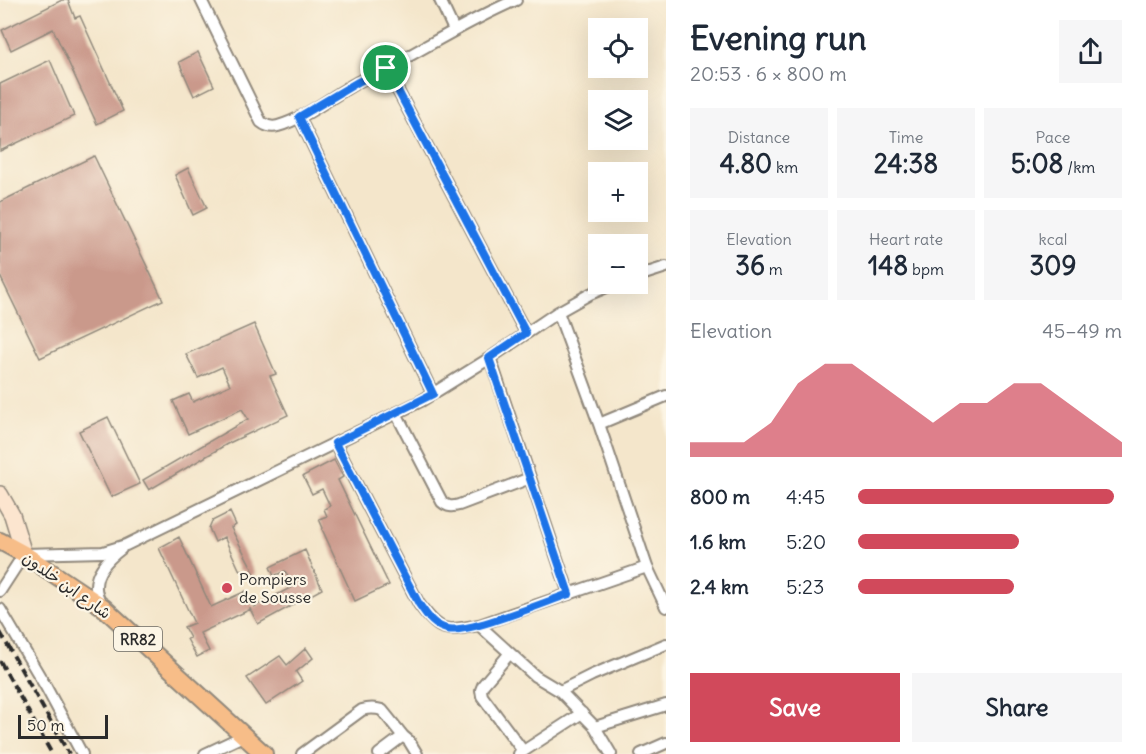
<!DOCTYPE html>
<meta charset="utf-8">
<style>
:root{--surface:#fff;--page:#f6f6f7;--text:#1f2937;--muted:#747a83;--accent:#d1495b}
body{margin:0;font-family:Delius,"Playpen Sans Arabic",sans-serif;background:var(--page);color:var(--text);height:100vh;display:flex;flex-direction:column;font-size:22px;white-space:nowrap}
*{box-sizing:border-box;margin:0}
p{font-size:20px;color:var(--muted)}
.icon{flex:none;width:33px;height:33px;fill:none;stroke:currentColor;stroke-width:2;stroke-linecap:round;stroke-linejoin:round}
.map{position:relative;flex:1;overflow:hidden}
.sheet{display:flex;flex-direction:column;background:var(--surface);width:480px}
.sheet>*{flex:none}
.buttons{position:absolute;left:588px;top:18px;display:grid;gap:12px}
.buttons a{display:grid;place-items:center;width:60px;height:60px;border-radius:0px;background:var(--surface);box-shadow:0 6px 24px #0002;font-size:30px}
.scale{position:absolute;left:18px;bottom:15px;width:90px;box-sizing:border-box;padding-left:6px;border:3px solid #2b2b2b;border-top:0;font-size:16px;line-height:21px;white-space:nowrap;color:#2b2b2b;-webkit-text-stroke:4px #fcf5e5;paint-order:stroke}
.pin{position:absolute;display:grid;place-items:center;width:51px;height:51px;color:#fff;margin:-26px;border:3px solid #fff;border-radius:50%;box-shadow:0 2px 6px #0007}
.round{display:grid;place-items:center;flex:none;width:63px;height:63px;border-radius:0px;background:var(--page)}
.overview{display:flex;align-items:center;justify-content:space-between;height:102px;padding:0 24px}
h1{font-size:33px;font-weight:800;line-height:45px}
.figures{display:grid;grid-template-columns:repeat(3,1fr);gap:9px;height:102px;padding:6px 24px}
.figures div{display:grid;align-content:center;border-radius:0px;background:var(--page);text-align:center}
.figures b{font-size:26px;font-weight:800}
.figures small{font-size:16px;font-weight:400}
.figures p{font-size:16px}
.chart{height:168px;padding:12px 24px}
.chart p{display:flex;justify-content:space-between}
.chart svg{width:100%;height:108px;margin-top:6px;fill:var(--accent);opacity:.7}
.primary-button{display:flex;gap:12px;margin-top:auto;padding:12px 24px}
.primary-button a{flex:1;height:69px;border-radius:0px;background:var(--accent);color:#fff;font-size:24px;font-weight:800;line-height:69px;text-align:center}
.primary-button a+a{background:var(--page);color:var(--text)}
ul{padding:0 24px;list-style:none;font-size:20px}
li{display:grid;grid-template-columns:96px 72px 1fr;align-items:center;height:45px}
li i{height:15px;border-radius:8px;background:var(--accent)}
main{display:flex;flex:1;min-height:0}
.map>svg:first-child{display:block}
.building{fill:#ca998b}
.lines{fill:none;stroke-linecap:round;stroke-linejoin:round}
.street-casing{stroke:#90887b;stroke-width:14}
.secondary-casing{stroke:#90887b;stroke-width:18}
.primary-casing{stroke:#90887b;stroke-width:20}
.street{stroke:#fff;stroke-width:10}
.secondary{stroke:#fce5cf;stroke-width:15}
.primary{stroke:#f7bd88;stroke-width:16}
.rail{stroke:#2b2b2b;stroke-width:4;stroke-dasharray:9 4.5;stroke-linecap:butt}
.route-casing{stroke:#fff;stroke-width:12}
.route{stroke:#1a73e8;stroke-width:8}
.poi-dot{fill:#d1495b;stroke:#fcf5e5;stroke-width:2}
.labels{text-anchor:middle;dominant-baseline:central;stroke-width:4.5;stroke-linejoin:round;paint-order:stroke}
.shield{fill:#fcf5e5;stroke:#6a6863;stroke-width:1.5}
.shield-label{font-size:15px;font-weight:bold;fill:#2b2b2b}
.poi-label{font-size:16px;fill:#2b2b2b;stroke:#fcf5e5;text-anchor:start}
.street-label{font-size:16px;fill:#2b2b2b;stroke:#fcf5e5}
</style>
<main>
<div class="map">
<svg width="666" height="754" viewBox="0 0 666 754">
<rect width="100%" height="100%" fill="#fcf5e5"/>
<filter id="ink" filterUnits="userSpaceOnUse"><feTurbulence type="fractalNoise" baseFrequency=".0167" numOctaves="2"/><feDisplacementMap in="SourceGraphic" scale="12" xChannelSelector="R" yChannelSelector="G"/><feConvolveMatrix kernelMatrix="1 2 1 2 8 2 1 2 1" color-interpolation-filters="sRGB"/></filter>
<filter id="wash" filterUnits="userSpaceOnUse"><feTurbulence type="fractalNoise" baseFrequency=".008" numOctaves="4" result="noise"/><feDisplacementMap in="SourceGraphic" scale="24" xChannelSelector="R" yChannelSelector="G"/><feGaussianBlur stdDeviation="1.35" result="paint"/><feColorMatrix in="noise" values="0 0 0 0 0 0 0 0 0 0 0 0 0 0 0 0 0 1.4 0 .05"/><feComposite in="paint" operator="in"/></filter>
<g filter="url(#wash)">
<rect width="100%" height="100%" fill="#f4e6cb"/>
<g id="blocks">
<!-- building -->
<path class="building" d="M62 0H68L75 18 80 16 123 111 97 124 53 29 11 50 2 30Z
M198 52 214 86 194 96 179 62Z
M50 60 74 116 0 151V84Z
M94 156 163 300 40 358 0 276V202Z
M188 168 207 208 193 215 175 175Z
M254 324 276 374 270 376 288 415 227 444 149 490 143 480 248 419 242 409 188 434 173 401 189 394 193 402 230 385 222 367 198 378 186 354Z
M108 417 140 484 111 497 79 431Z
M334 460 343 477 338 480 389 585 355 601 322 529 323 528 319 519 327 516 324 509 330 506 322 489 312 494 303 476Z
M230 512 236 525 231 528 255 574 247 578 243 570 240 571 224 537 215 542 209 528 212 521Z
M179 537 211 607 246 591 254 607 294 586 285 571 274 576 270 567 305 550 322 589 258 624 250 609H251L200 633 209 651 197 657 187 639 190 638 184 627 194 623 159 548Z
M306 648 313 658 296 672 302 681 266 705 247 678 280 656 287 665Z"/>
</g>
</g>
<g filter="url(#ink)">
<use href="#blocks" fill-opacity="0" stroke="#90887b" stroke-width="1.5"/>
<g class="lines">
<defs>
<path id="street" d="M201 0 261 122C266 126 271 128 278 126 306 118 332 96 358 82 367 77 377 73 387 68 430 45 471 19 516 0
M440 0 454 30
M386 68 526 333
M299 117 433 394
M638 276 666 267
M558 312 599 424 647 567 666 607
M490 358 569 594
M396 413 442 502C448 507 452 507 459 505L530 478
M599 424 666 396
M335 443 419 604C441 634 445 631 479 625L647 567
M0 591 24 554 103 552 126 545 421 401 490 358 558 312 590 294 614 284
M102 607C100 601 96 595 96 588 95 571 109 558 121 549
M0 609 46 687 82 754
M479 625 535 676 560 691 595 727 611 754
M510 653 483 685 481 690 482 696 523 751
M560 691 592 675 666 644
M595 727 666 705
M205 754 243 736
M302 754 362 710C369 708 375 708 382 710L403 736
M379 754 403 736 409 741 417 754
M519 754 582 713
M641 754 666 743"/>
<path id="secondary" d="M0 494 12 515 24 554"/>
<path id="primary" d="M0 541 24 554 103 607 264 754"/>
</defs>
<!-- street casing -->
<use href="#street" class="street-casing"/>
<!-- secondary casing -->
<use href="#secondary" class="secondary-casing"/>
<!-- primary casing -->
<use href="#primary" class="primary-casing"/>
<!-- street -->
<use href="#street" class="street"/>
<!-- secondary -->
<use href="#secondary" class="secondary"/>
<!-- primary -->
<use href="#primary" class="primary"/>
<!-- rail -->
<path class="rail" d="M0 632 69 754
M0 661 52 754"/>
</g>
</g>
<g class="lines" filter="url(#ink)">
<defs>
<path id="route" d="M386 68 526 333 489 358 569 594C545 602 468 634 447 629 433 626 427 615 419 604L335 443 433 394 299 117 358 82Z"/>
</defs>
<!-- route casing -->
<use href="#route" class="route-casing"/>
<!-- route -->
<use href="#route" class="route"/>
</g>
<!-- markers -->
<circle class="poi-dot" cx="227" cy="588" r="6"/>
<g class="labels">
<!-- shield labels -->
<rect class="shield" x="114" y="627" width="48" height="24" rx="4.5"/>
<g class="shield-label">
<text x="138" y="639">RR82</text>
</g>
<!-- poi labels -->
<g class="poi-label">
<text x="239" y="579">Pompiers<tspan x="239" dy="18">de Sousse</tspan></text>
</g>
<!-- street labels -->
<g class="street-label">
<text transform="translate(67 585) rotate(35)">شارع ابن خلدون</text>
</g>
</g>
</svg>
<div class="buttons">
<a><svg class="icon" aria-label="locate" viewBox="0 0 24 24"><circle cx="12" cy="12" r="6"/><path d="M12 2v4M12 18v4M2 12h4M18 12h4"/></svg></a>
<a><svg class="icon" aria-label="layers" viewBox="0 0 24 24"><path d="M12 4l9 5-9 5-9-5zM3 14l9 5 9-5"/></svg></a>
<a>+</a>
<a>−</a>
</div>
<div class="scale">50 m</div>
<div class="pin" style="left:386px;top:68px;background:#1e9e55"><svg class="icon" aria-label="arrive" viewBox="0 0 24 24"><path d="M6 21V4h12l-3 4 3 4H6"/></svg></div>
</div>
<section class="sheet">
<div class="overview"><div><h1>Evening run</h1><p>20:53 · 6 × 800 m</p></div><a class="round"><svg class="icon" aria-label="share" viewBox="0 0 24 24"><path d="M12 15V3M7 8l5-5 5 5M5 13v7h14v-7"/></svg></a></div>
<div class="figures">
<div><p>Distance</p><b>4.80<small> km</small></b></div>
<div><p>Time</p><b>24:38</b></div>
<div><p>Pace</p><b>5:08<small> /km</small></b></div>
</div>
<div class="figures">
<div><p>Elevation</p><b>36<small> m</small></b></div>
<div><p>Heart rate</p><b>148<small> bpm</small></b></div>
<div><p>kcal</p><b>309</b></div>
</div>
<div class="chart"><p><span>Elevation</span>45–49 m</p>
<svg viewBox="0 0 160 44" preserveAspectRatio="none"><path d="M0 44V38L10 38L20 38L30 30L40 14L50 6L60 6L70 14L80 22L90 30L100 22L110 22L120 14L130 14L140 22L150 30L160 38V44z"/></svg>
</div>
<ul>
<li><b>800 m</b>4:45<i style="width:97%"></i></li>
<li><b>1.6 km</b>5:20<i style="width:61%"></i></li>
<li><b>2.4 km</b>5:23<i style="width:59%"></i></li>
</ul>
<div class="primary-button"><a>Save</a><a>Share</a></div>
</section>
</main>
